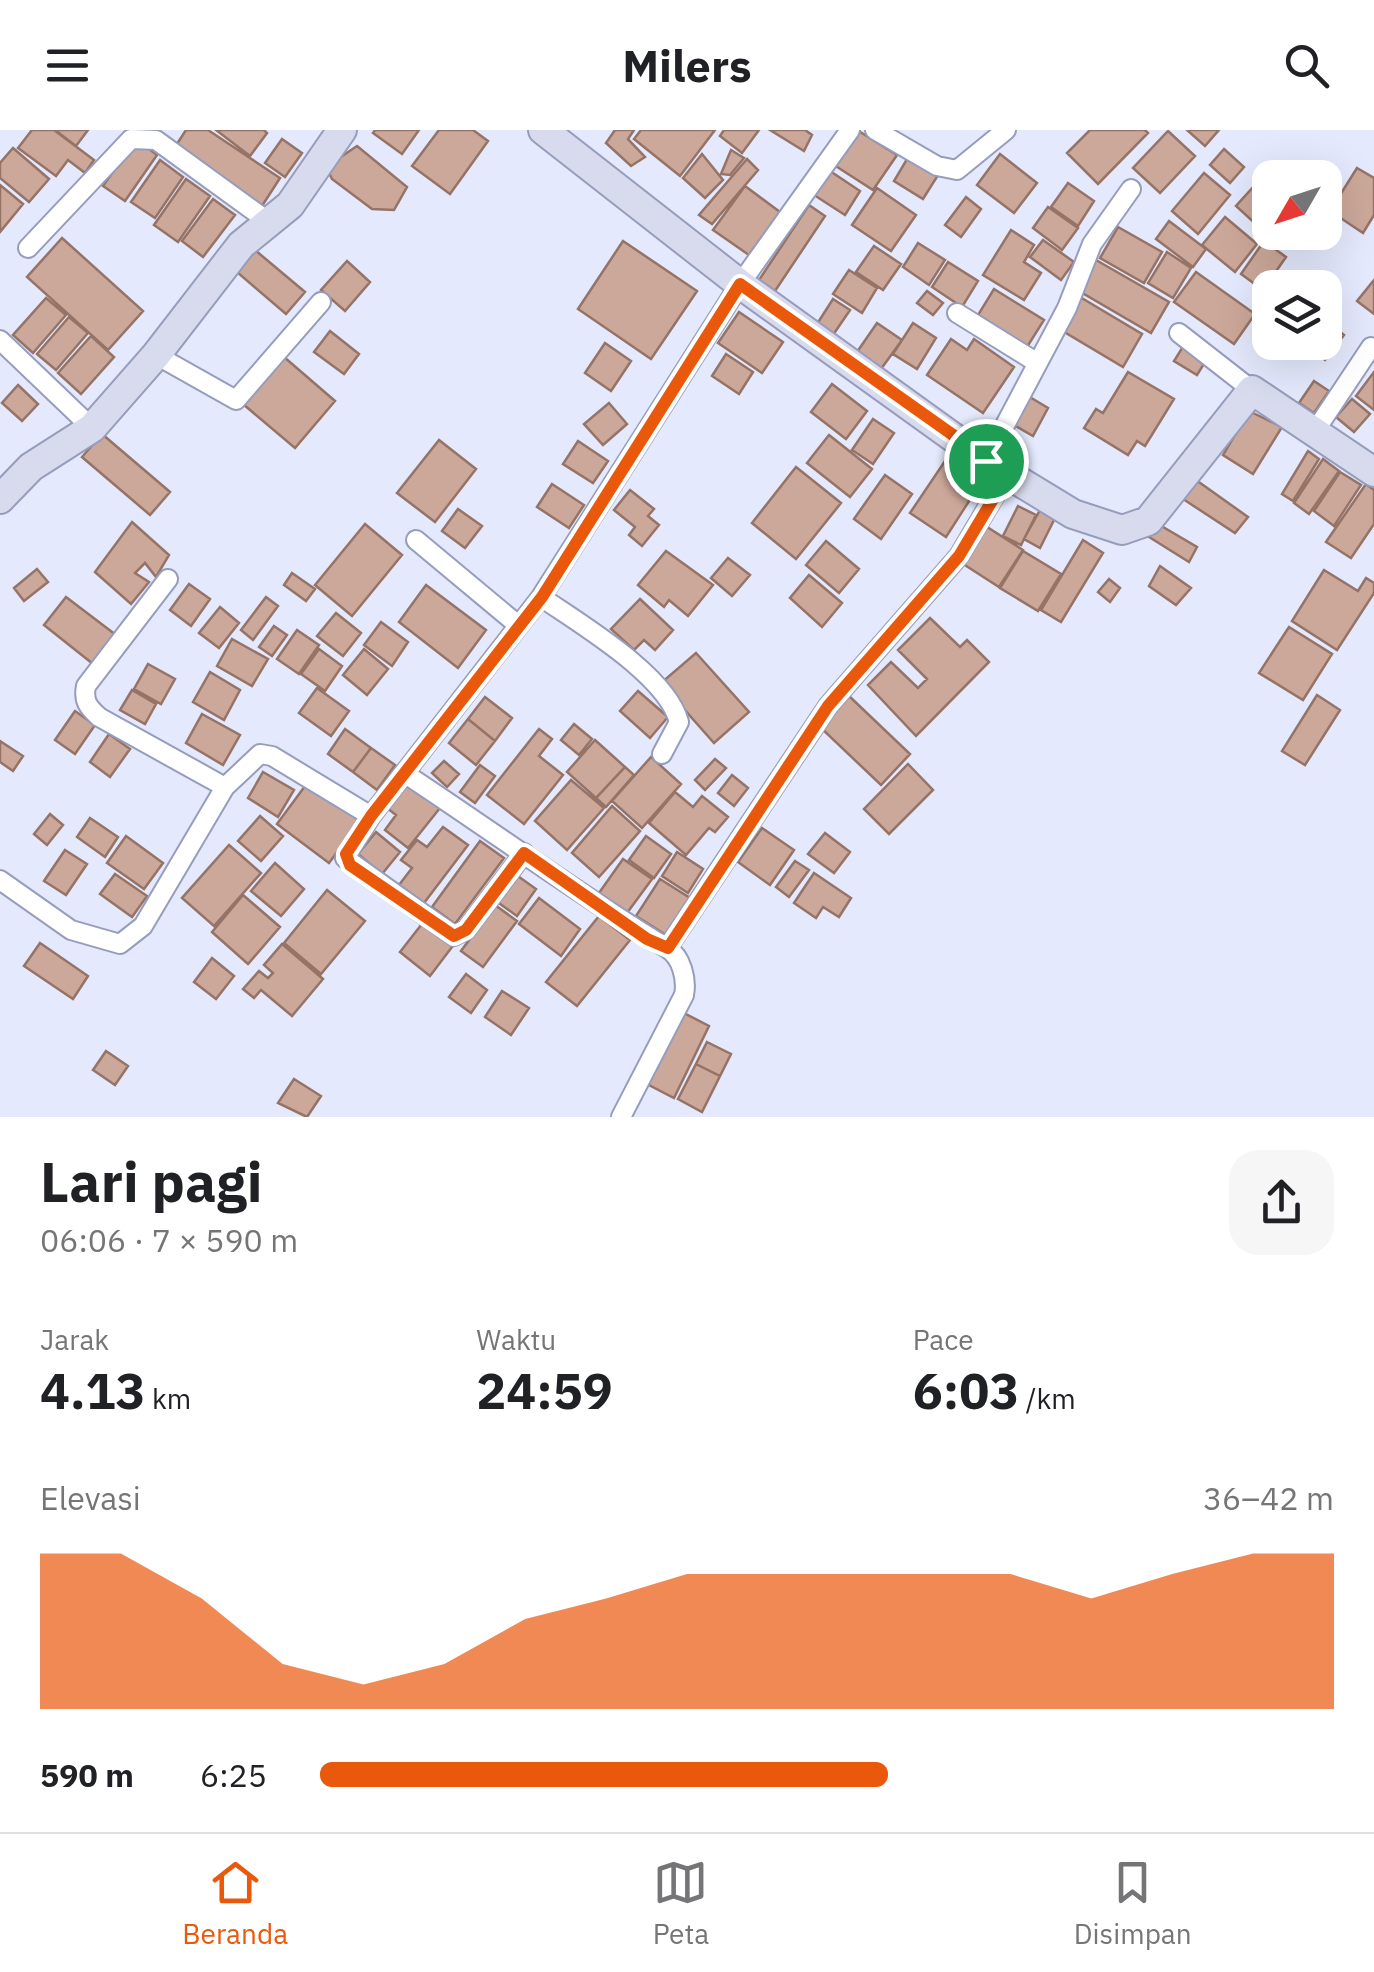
<!DOCTYPE html>
<html lang="id">
<meta charset="utf-8">
<style>
:root{--surface:#fff;--page:#f6f6f6;--text:#202124;--muted:#757577;--line:#e0e0e0;--accent:#ea580c}
body{margin:0;font-family:"IBM Plex Sans",sans-serif;background:var(--page);color:var(--text);height:100vh;display:flex;flex-direction:column;font-size:38px;white-space:nowrap}
*{box-sizing:border-box;margin:0}
p{font-size:32px;color:var(--muted)}
.icon{flex:none;width:55px;height:55px;fill:none;stroke:currentColor;stroke-width:2;stroke-linecap:round;stroke-linejoin:round}
.map{position:relative;height:987px;overflow:hidden}
.side{display:flex;flex-direction:column;background:var(--surface);flex:1}
.side>*{flex:none}
.needle{width:65px;rotate:231deg}
.fabs{position:absolute;left:1252px;top:30px;display:grid;gap:20px}
.fabs a{display:grid;place-items:center;width:90px;height:90px;border-radius:20px;background:var(--surface);box-shadow:0 10px 40px #0002;font-size:50px}
.pin{position:absolute;display:grid;place-items:center;width:85px;height:85px;color:#fff;margin:-42px;border:5px solid #fff;border-radius:50%;box-shadow:0 2px 10px #0007}
.round{display:grid;place-items:center;flex:none;width:105px;height:105px;border-radius:30px;background:var(--page)}
.headline{display:flex;align-items:center;justify-content:space-between;height:170px;padding:0 40px}
h1{font-size:55px;font-weight:700;line-height:75px}
.stats{display:grid;grid-template-columns:repeat(3,1fr);gap:15px;height:170px;padding:10px 40px}
.stats div{display:grid;align-content:center}
.stats b{font-size:50px;font-weight:700}
.stats small{font-size:28px;font-weight:400}
.stats p{font-size:28px}
.chart{height:280px;padding:20px 40px}
.chart p{display:flex;justify-content:space-between}
.chart svg{width:100%;height:180px;margin-top:10px;fill:var(--accent);opacity:.7}
ul{padding:0 40px;list-style:none;font-size:32px}
li{display:grid;grid-template-columns:160px 120px 1fr;align-items:center;height:75px}
li i{height:25px;border-radius:12px;background:var(--accent)}
header{display:flex;justify-content:space-between;align-items:center;height:130px;padding:0 40px;background:var(--surface);font-size:45px;font-weight:700}
.tabs{display:flex;justify-content:space-around;align-items:center;height:140px;border-top:2px solid var(--line);background:var(--surface);font-size:28px;color:var(--muted)}
.tabs a{display:grid;justify-items:center;gap:5px}
.tabs .active{color:var(--accent)}
.map>svg:first-child{display:block}
.building{fill:#cca89a;stroke:#957367;stroke-width:2.5}
.lines{fill:none;stroke-linecap:round;stroke-linejoin:round}
.street-casing{stroke:#969dbc;stroke-width:22}
.secondary-casing{stroke:#969dbc;stroke-width:32}
.street{stroke:#fff;stroke-width:18}
.secondary{stroke:#d8dbed;stroke-width:28}
.route-casing{stroke:#fff;stroke-width:20}
.route{stroke:#ea580c;stroke-width:12}
</style>
<header><svg class="icon" aria-label="menu" viewBox="0 0 24 24"><path d="M4 6h16M4 12h16M4 18h16"/></svg>Milers<svg class="icon" aria-label="search" viewBox="0 0 24 24"><circle cx="10" cy="10" r="6"/><path d="M15 15l6 6"/></svg></header>
<div class="map">
<svg width="1374" height="987" viewBox="0 0 1374 987">
<rect width="100%" height="100%" fill="#e4e9fd"/>
<!-- building -->
<path class="building" d="M32 0H54L94 30 85 43 68 30 56 46 18 18Z
M55 0H88L76 16Z
M186 0H208L280 48 262 76 175 17Z
M216 0H264L267 3 250 26Z
M375 0H419L402 24 373 3Z
M439 0H473L488 11 450 64 412 36Z
M615 0H634L628 9 645 27 631 36 606 13Z
M641 0H715L680 46 634 9Z
M724 0H759L742 23 720 6Z
M770 0H805L812 5 804 21Z
M857 0 897 25 873 60 834 35Z
M1090 0H1145L1148 3 1098 54 1067 23Z
M1187 0H1219L1205 16Z
M1168 1 1195 26 1160 63 1133 38Z
M136 9 157 25 125 71 103 56Z
M282 9 302 23 285 47 265 33Z
M357 16 407 57 394 80 372 79 332 49 326 37Z
M13 18 49 49 29 72 0 48V33Z
M1224 19 1244 37 1230 53 1210 35Z
M731 20 744 28 730 45 721 44Z
M702 24 723 50 705 68 683 48Z
M910 24 940 42 923 69 894 51Z
M1000 24 1037 53 1014 83 977 55Z
M747 29 758 40 712 94 699 85Z
M160 30 183 47 155 88 131 72Z
M1357 38 1374 48V85L1363 103 1330 81Z
M830 41 860 61 845 85 814 65Z
M1204 43 1230 65 1198 104 1172 81Z
M186 49 210 66 178 112 154 95Z
M1068 53 1094 71 1078 96 1051 77Z
M0 55 23 74 0 102Z
M1255 55 1270 68V85L1259 97 1236 76Z
M745 56 780 82 749 125 713 100Z
M877 58 916 85 891 121 852 95Z
M966 67 981 79 961 107 945 95Z
M213 69 235 85 203 127 182 111Z
M809 75 825 86 775 161 759 150Z
M1048 77 1078 98 1062 120 1033 98Z
M1225 87 1257 114 1235 142 1202 115Z
M1270 87V102H1286L1275 116 1258 101Z
M1169 91 1206 119 1193 137 1156 109Z
M1118 97 1162 122 1144 153 1100 128Z
M1011 100 1034 115 1024 132 1041 143 1024 170 983 145Z
M62 108 143 181 108 220 27 147Z
M1043 110 1074 132 1061 150 1030 127Z
M623 111 697 161 651 229 578 179Z
M1264 111 1286 127 1263 160 1241 144Z
M918 113 945 130 929 155 903 137Z
M249 115 305 162 286 184 230 136Z
M874 116 901 134 883 160 856 142Z
M1167 122 1191 138 1173 168 1148 153Z
M1096 130 1169 172 1151 203 1079 161Z
M347 131 370 152 345 181 321 160Z
M948 132 978 151 962 177 932 157Z
M849 140 877 158 862 183 833 164Z
M1196 142 1255 184 1234 214 1174 172Z
M1374 150V184L1357 171Z
M994 159 1044 190 1027 217 978 185Z
M927 161 943 173 933 185 917 173Z
M1080 167 1142 204 1123 237 1061 200Z
M46 168 66 185 33 223 13 205Z
M833 169 850 180 833 205 817 194Z
M739 182 783 212 762 243 718 213Z
M69 187 88 203 56 240 37 224Z
M877 193 902 210 881 239 857 222Z
M913 193 936 208 917 239 893 224Z
M1333 196 1344 205 1325 230 1314 221 1325 212Z
M330 201 359 224 344 244 314 222Z
M91 206 114 227 81 264 58 243Z
M951 209 967 220 974 209 1014 237 983 283 927 245Z
M605 213 631 231 611 261 585 243Z
M1184 215 1207 229 1197 245 1174 231Z
M726 224 753 242 739 264 712 246Z
M284 227 335 271 295 318 243 274Z
M1128 242 1174 269 1145 316 1137 311 1128 325 1084 298 1096 279 1103 283Z
M1374 242V280L1356 266Z
M1314 251 1329 261 1314 283 1299 273Z
M832 254 867 281 846 309 811 282Z
M18 255 38 274 22 291 2 273Z
M1028 266 1048 278 1033 306 1012 294Z
M1352 269 1370 284 1354 302 1336 287Z
M609 273 627 294 603 315 584 294Z
M1249 281 1282 297 1253 344 1223 325Z
M873 289 894 303 873 334 852 320Z
M102 304 170 362 150 385 82 327Z
M829 305 872 339 850 367 807 333Z
M439 310 476 339 435 392 397 363Z
M578 311 608 331 593 353 563 334Z
M1308 321 1319 329 1293 371 1282 364Z
M1323 329 1339 341 1309 384 1294 373Z
M945 331 980 354 946 407 910 383Z
M796 337 841 373 796 429 752 393Z
M1340 342 1361 355 1334 396 1314 381Z
M885 345 912 364 881 409 854 389Z
M1196 350 1248 387 1235 403 1183 369Z
M552 354 584 375 569 398 537 377Z
M1366 354 1374 360V394L1351 428 1326 412Z
M630 360 654 379 648 386 659 395 642 416 629 405 635 397 614 380Z
M1018 376 1036 385 1021 415 1003 406Z
M458 379 482 396 465 418 442 401Z
M1040 380 1055 388 1040 418 1024 409Z
M132 392 169 425 156 447 145 433 135 443 149 452 131 474 95 442Z
M365 394 402 425 352 486 315 455Z
M1158 394 1197 417 1189 432 1149 407Z
M984 395 1023 420 999 457 960 432Z
M1083 410 1103 423 1061 492 1041 480Z
M826 411 859 439 839 463 806 435Z
M666 421 713 455 688 486 669 470 664 477 638 455Z
M1023 421 1061 444 1038 481 1000 458Z
M728 428 750 445 732 466 711 448Z
M1160 436 1191 458 1176 475 1149 456Z
M37 439 48 452 24 471 14 458Z
M1324 440 1358 461 1366 448 1374 453V463L1337 520 1292 491Z
M292 443 315 459 306 471 284 455Z
M809 445 842 473 822 497 790 468Z
M1109 449 1120 458 1110 472 1098 462Z
M189 454 210 469 191 496 170 480Z
M426 455 486 500 458 538 399 492Z
M66 467 116 505 93 534 44 495Z
M266 467 278 476 253 510 241 500Z
M640 469 673 500 655 520 644 510 634 520 611 499Z
M220 477 239 493 219 518 199 503Z
M336 483 361 503 343 526 317 506Z
M930 488 960 517 967 510 989 532 916 606 868 555 891 532 918 558 927 549 898 520Z
M381 492 408 512 392 536 364 515Z
M274 496 287 505 272 526 259 517Z
M1289 497 1332 524 1303 570 1259 543Z
M297 500 319 515 299 544 277 529Z
M232 509 268 529 252 556 217 536Z
M319 519 342 536 325 561 301 544Z
M364 519 388 539 367 565 343 545Z
M696 523 749 582 714 613 661 553Z
M148 534 175 549 161 574 134 559Z
M210 542 240 560 224 590 193 572Z
M317 558 349 581 331 606 299 583Z
M132 560 156 574 145 594 120 580Z
M638 561 668 587 650 608 620 581Z
M1317 565 1340 580 1305 635 1282 621Z
M849 566 910 624 881 655 820 597Z
M485 567 512 588 495 611 468 589Z
M75 581 95 595 75 624 55 610Z
M202 584 240 605 223 635 186 613Z
M468 589 495 611 476 635 449 613Z
M574 594 592 609 579 625 561 610Z
M345 599 371 618 353 642 328 624Z
M539 599 552 609 539 626 563 645 524 694 487 665Z
M109 604 130 619 110 647 90 632Z
M595 610 625 637 596 668 567 642Z
M0 611 23 626 13 641 0 632Z
M371 618 395 635 377 660 353 642Z
M651 627 681 654 642 698 612 671Z
M715 629 726 638 705 660 695 650Z
M444 631 459 644 447 657 432 643Z
M908 634 933 660 889 704 864 679Z
M480 635 495 646 475 673 460 662Z
M625 637 634 645 606 677 596 668Z
M263 642 294 660 278 687 248 668Z
M732 645 748 658 734 676 718 663Z
M403 648 440 678 408 718 385 700 396 685 382 674Z
M571 650 604 678 567 720 535 691Z
M308 652 360 691 329 733 277 694Z
M675 662 693 677 702 666 728 687 715 702 709 698 686 725 649 693Z
M612 676 640 701 599 747 572 723Z
M50 684 63 695 47 715 34 704Z
M260 686 283 706 261 731 238 711Z
M90 688 118 707 105 727 77 707Z
M443 697 468 715 424 773 399 755 412 738 401 730 417 710 427 717Z
M762 698 794 720 770 755 738 732Z
M376 702 400 722 382 744 358 724Z
M825 703 850 722 834 743 808 724Z
M126 706 163 733 144 759 107 733Z
M646 706 671 724 654 748 629 730Z
M480 711 504 728 455 794 432 777Z
M229 715 261 743 214 796 182 768Z
M65 720 87 734 66 765 44 751Z
M677 722 703 739 688 763 662 746Z
M623 729 652 749 627 783 599 763Z
M795 731 809 740 789 767 776 757Z
M275 733 304 759 281 786 251 761Z
M814 743 851 768 839 787 823 777 816 788 794 773Z
M115 744 147 766 132 787 100 764Z
M515 744 536 759 517 786 496 771Z
M660 749 690 768 666 805 636 786Z
M327 760 365 791 321 844 284 813Z
M243 765 280 797 248 834 212 802Z
M539 768 580 799 561 826 519 794Z
M495 775 517 791 483 837 461 821Z
M599 786 630 810 577 876 546 852Z
M425 790 455 813 430 846 400 822Z
M40 813 88 846 73 869 24 836Z
M282 814 323 849 292 886 261 860 254 868 243 859 259 841 268 848 273 843 264 835Z
M212 828 234 846 216 869 194 852Z
M466 844 487 860 471 883 449 867Z
M502 861 529 878 511 905 485 887Z
M680 881 709 896 674 968 645 953Z
M707 912 731 924 720 946 696 934Z
M106 921 128 936 115 955 93 940Z
M696 934 720 946 702 982 678 969Z
M294 949 321 966 307 987 278 973Z"/>
<g class="lines">
<defs>
<path id="street" d="M875 0 937 36 957 40 1006 0
M28 118 131 9 156 10 269 92
M957 183 1036 232
M1179 203 1252 260
M0 210 92 298
M156 225 236 270 321 172
M1315 301 1371 217
M986 331 1067 178 1092 114 1131 59
M416 410 518 495
M168 449 86 556C83 571 88 577 99 587L225 657
M541 467C580 494 667 545 679 592L662 624
M404 643C492 701 578 764 667 818 682 827 687 850 684 865L621 987
M524 723 466 800 454 806 345 728 371 686 541 467 740 154 850 0
M0 750 71 800 120 814 143 796 225 657 260 624 272 626 371 686
M668 817 828 576 959 426 1008 343"/>
<path id="secondary" d="M543 0 740 154 986 331 1073 384 1122 400 1148 391 1252 260 1374 342
M0 369 31 337 92 298 156 225 241 115 290 75 342 0"/>
</defs>
<!-- street casing -->
<use href="#street" class="street-casing"/>
<!-- secondary casing -->
<use href="#secondary" class="secondary-casing"/>
<!-- street -->
<use href="#street" class="street"/>
<!-- secondary -->
<use href="#secondary" class="secondary"/>
</g>
<g class="lines">
<defs>
<path id="route" d="M740 154 1008 344 959 426 828 576 668 818 647 809 524 723 466 800 454 806 350 735 346 724 371 686 542 467Z"/>
</defs>
<!-- route casing -->
<use href="#route" class="route-casing"/>
<!-- route -->
<use href="#route" class="route"/>
</g>
</svg>
<div class="fabs">
<a><svg class="needle" viewBox="-14 -14 28 28"><path d="M0-13l5 13h-10z" fill="#e53935"/><path d="M0 13l5-13h-10z" fill="#757577"/></svg></a>
<a><svg class="icon" aria-label="layers" viewBox="0 0 24 24"><path d="M12 4l9 5-9 5-9-5zM3 14l9 5 9-5"/></svg></a>
</div>
<div class="pin" style="left:986px;top:331px;background:#1e9e55"><svg class="icon" aria-label="arrive" viewBox="0 0 24 24"><path d="M6 21V4h12l-3 4 3 4H6"/></svg></div>
</div>
<section class="side">
<div class="headline"><div><h1>Lari pagi</h1><p>06:06 · 7 × 590 m</p></div><a class="round"><svg class="icon" aria-label="share" viewBox="0 0 24 24"><path d="M12 15V3M7 8l5-5 5 5M5 13v7h14v-7"/></svg></a></div>
<div class="stats">
<div><p>Jarak</p><b>4.13<small> km</small></b></div>
<div><p>Waktu</p><b>24:59</b></div>
<div><p>Pace</p><b>6:03<small> /km</small></b></div>
</div>
<div class="chart"><p><span>Elevasi</span>36–42 m</p>
<svg viewBox="0 0 160 44" preserveAspectRatio="none"><path d="M0 44V6L10 6L20 17L30 33L40 38L50 33L60 22L70 17L80 11L90 11L100 11L110 11L120 11L130 17L140 11L150 6L160 6V44z"/></svg>
</div>
<ul>
<li><b>590 m</b>6:25<i style="width:56%"></i></li>
</ul>
</section>
<nav class="tabs">
<a class="active"><svg class="icon" aria-label="home" viewBox="0 0 24 24"><path d="M3 11l9-7 9 7M6 9v11h12V9"/></svg>Beranda</a>
<a><svg class="icon" aria-label="map" viewBox="0 0 24 24"><path d="M3 6l6-2 6 2 6-2v14l-6 2-6-2-6 2zM9 4v14M15 6v14"/></svg>Peta</a>
<a><svg class="icon" aria-label="saved" viewBox="0 0 24 24"><path d="M7 4h10v16l-5-4-5 4z"/></svg>Disimpan</a>
</nav>
